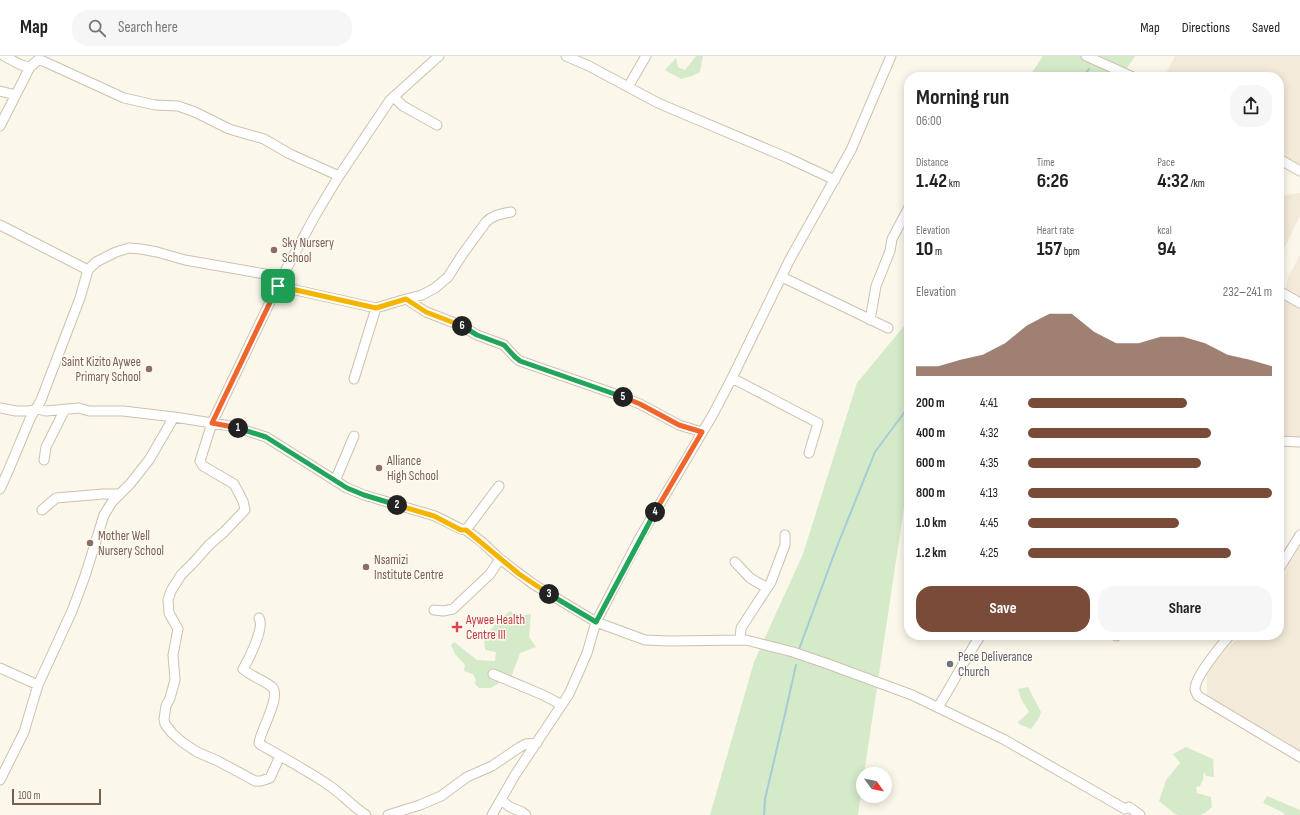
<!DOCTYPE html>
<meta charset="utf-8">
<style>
:root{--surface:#fff;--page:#f6f6f6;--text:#222;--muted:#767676;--line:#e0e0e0;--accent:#794b38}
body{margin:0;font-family:"Sofia Sans Condensed",sans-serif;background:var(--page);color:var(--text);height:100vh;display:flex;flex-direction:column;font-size:15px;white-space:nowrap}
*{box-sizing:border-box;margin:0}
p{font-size:13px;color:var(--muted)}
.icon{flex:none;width:22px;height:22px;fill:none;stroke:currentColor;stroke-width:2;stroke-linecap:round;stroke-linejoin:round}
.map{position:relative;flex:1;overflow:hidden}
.side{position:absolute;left:904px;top:16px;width:380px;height:568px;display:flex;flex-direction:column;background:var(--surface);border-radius:16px;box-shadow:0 2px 10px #0003}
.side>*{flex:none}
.needle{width:26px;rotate:123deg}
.controls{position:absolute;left:856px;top:711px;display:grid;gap:8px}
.controls a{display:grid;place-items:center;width:36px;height:36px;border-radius:50%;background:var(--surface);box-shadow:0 2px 10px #0003;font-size:20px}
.scale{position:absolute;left:12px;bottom:10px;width:89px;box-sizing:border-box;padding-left:4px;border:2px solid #78604d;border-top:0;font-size:11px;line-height:14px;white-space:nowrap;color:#78604d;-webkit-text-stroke:3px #fffaf1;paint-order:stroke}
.pin{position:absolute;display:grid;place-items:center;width:34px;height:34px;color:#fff;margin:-17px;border-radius:8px;box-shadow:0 2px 6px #0006}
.km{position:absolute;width:20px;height:20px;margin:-10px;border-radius:50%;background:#222;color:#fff;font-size:11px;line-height:20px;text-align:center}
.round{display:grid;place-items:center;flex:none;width:42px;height:42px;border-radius:16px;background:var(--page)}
.head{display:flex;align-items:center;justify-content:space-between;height:68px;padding:0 12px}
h1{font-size:22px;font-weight:700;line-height:30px}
.figures{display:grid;grid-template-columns:repeat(3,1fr);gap:6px;height:68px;padding:4px 12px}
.figures div{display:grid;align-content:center}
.figures b{font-size:20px;font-weight:700}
.figures small{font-size:11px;font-weight:400}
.figures p{font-size:11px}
.chart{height:112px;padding:8px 12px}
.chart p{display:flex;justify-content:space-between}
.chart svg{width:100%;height:72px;margin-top:4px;fill:var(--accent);opacity:.7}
.button{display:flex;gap:8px;margin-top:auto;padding:8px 12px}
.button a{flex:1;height:46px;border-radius:16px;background:var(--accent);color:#fff;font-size:16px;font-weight:700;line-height:46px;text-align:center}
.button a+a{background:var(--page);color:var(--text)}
ul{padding:0 12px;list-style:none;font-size:13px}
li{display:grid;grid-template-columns:64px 48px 1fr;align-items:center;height:30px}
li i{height:10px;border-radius:5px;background:var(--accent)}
header{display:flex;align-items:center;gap:24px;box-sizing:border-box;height:56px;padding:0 20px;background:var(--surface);border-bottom:1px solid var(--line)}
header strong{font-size:19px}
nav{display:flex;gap:22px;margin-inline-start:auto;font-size:14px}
.search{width:280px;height:36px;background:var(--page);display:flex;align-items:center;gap:10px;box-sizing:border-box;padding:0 14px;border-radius:16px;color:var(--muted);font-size:15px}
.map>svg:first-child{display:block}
.residential{fill:#f4ead9}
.green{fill:#d4eac9}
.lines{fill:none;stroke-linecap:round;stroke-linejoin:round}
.stream{stroke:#a5ccd8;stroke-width:2}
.minor-casing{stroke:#cfc0af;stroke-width:11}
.minor{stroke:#fff;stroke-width:9}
.split-1-casing{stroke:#fff;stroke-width:8}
.split-2-casing{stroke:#fff;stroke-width:8}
.split-3-casing{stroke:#fff;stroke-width:8}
.split-4-casing{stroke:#fff;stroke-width:8}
.split-5-casing{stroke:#fff;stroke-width:8}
.split-6-casing{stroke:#fff;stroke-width:8}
.split-7-casing{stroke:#fff;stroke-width:8}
.split-1{stroke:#f0652b;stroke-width:5}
.split-2{stroke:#22a559;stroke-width:5}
.split-3{stroke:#f5b400;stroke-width:5}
.split-4{stroke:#22a559;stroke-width:5}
.split-5{stroke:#f0652b;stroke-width:5}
.split-6{stroke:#22a559;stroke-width:5}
.split-7{stroke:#f5b400;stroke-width:5}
.education-dot{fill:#8d6e63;stroke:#fffaf1;stroke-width:1.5}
.health-dot{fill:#e0444e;stroke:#fffaf1;stroke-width:1.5}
.worship-dot{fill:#6b7280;stroke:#fffaf1;stroke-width:1.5}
.labels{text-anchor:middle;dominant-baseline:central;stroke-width:3;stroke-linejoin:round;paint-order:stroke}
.education-label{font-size:13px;fill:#785e54;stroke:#fffaf1;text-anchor:start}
.health-label{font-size:13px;fill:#be3a42;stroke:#fffaf1;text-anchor:start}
.worship-label{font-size:13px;fill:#5b616d;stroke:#fffaf1;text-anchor:start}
</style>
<header>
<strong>Map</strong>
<div class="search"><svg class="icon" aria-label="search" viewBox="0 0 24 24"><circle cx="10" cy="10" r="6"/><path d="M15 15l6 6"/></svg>Search here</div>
<nav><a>Map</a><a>Directions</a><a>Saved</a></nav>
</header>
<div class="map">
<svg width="1300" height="759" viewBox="0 0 1300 759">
<rect width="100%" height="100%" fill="#fcf7eb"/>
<!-- residential -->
<path class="residential" d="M1175 0H1300V112L1279 99V21H1164Z
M1300 137V160L1279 203V138L1282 140Z
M1300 199V386H1279V251L1284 244 1288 221Z
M1300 490V703L1207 642V615L1240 579H1279V526Z"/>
<!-- green -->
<path class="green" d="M696 0H703L700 16 692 20 681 23 665 14 676 2 678 11 685 14Z
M1043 0H1135L1121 21H1029Z
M909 264V418L864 718H863V726L858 759H710L754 606 803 498 857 327Z
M510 555 518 560 531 558 529 581 536 591 520 597 512 619 491 632H479L475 628 476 624 473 618 464 615 465 609 455 598 451 589 454 586 477 604 495 605 496 596 485 594 484 582 499 564Z
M1028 631 1041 656 1039 662 1031 673 1019 668 1018 666 1029 656 1021 643 1018 633Z
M1186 691 1213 703 1214 721 1206 720 1204 715 1203 724 1200 730 1196 731 1197 737 1211 741 1212 751 1205 757 1199 759H1180L1175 758 1159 745 1166 724 1180 707 1173 698Z
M1267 740 1300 754V759H1284V757L1263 747Z"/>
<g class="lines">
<!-- stream -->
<path class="stream" d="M1083 21 1089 13
M798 596 836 493 875 396 909 350
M764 759 765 743 785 658 796 609"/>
<defs>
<path id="minor" d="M4 0 21 9 30 11
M566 0 589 10 658 47 788 102 835 124
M1086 0 1133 21
M628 31 646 0
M0 35 16 39
M394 41 403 50 437 69
M0 70 30 11 38 4 43 5 124 42 155 49 178 50 195 56 229 73 264 83 290 98 339 120
M1279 103 1300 115
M0 169 88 214
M782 221 888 272
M278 230 376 252 406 243 426 256 460 269 477 279 504 289 515 301 520 305 615 338 640 348 679 369 702 376
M1279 235 1300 247
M406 243 422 239 435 232 448 221 462 199 486 166C493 159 501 158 511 156
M870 264 876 230 890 195 892 183 909 151
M732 322 818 367 809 397
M354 323 376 252
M0 352 16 355H29L37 353 46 355 79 352 89 355H123L174 361 231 370 266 381 347 432 364 439 435 460 461 473 466 474 482 486 500 503 533 528 596 566 645 584 669 585 746 584 793 596 828 608 912 639 1005 684 1125 753 1129 751 1140 759
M1279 385 1300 386
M44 404 46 391 65 353
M335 425 354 380
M0 433C11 410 20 386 30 363 33 356 38 350 41 344L80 242 88 214 96 206 116 196 129 192 141 193 157 196 185 204 282 221
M42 454 56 442 103 438H118
M466 474 499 430
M735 506 750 522 767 532
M1279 513 1300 479
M434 554 443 555 453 553 490 518 500 503
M259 562C265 571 249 603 243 613 252 621 264 624 272 631 282 640 260 675 259 687L261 689C284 702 308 715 330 730 343 739 353 751 366 759
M1230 579C1221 590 1194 621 1195 634 1195 635 1197 638 1198 640L1300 701
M1116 580 1118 579
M740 584 741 572 743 569 771 526 785 489V479
M0 612 38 629
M493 618 543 639 562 649
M938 651C953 628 965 602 981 579
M280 700 270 722 261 725H255L218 705 197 696 182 686 172 677 165 668 164 663 166 650 170 642 175 624 173 599 178 573 169 557 168 544 171 535 181 519 194 506 209 489 224 476 245 454 243 445 234 428 203 410 200 405 212 367 282 221 316 158 339 120 390 44 439 0
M0 724 24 676 38 629 72 555 85 520 104 459 112 446 130 428 149 404 174 361
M501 744 510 751 522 756 526 759
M388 759 420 749 441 740 467 721 492 710 520 691 526 688 537 687
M492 759 515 719 569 638 587 597 596 566 639 483 712 360 732 322 790 203 851 94 891 0"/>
</defs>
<!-- minor casing -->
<use href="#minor" class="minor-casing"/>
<!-- minor -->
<use href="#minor" class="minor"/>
</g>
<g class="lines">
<defs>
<path id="split-1" d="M238 372 212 367 278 230"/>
<path id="split-2" d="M238 372 266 381 347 432 364 439 397 449"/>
<path id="split-3" d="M397 449 434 460 461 474H466L519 518 549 538"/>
<path id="split-4" d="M549 538 596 566 655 456"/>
<path id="split-5" d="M623 341 640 348 679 369 702 376 655 456"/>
<path id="split-6" d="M462 270 477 279 504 289 515 301 520 305 623 341"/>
<path id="split-7" d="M278 230 376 252 406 243 426 256 462 270"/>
</defs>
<!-- split-1 casing -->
<use href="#split-1" class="split-1-casing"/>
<!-- split-2 casing -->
<use href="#split-2" class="split-2-casing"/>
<!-- split-3 casing -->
<use href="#split-3" class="split-3-casing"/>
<!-- split-4 casing -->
<use href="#split-4" class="split-4-casing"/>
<!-- split-5 casing -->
<use href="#split-5" class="split-5-casing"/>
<!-- split-6 casing -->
<use href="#split-6" class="split-6-casing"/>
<!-- split-7 casing -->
<use href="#split-7" class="split-7-casing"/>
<!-- split-1 -->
<use href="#split-1" class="split-1"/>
<!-- split-2 -->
<use href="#split-2" class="split-2"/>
<!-- split-3 -->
<use href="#split-3" class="split-3"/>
<!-- split-4 -->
<use href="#split-4" class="split-4"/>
<!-- split-5 -->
<use href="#split-5" class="split-5"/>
<!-- split-6 -->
<use href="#split-6" class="split-6"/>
<!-- split-7 -->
<use href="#split-7" class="split-7"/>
</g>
<!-- markers -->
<g class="education-dot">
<circle cx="274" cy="194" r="4"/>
<circle cx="149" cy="313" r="4"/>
<circle cx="379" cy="412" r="4"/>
<circle cx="90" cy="487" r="4"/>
<circle cx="366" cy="511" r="4"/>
</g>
<path class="health-dot" d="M455 565h4v4h4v4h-4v4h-4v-4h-4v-4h4z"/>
<circle class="worship-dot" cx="950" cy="608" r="4"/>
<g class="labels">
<!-- education labels -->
<g class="education-label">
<text x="282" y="187">Sky Nursery<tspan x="282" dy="15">School</tspan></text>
<text x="141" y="306" text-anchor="end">Saint Kizito Aywee<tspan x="141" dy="15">Primary School</tspan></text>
<text x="387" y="405">Alliance<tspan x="387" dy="15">High School</tspan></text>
<text x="98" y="480">Mother Well<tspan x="98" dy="15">Nursery School</tspan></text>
<text x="374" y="504">Nsamizi<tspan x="374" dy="15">Institute Centre</tspan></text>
</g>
<!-- health labels -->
<g class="health-label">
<text x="466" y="564">Aywee Health<tspan x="466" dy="15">Centre III</tspan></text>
</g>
<!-- worship labels -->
<g class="worship-label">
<text x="958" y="601">Pece Deliverance<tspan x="958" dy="15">Church</tspan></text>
</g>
</g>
</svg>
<div class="controls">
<a><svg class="needle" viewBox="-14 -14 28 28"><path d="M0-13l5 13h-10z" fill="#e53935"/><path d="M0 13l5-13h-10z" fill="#767676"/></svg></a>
</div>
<div class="scale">100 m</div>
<div class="pin" style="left:278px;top:230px;background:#1e9e55"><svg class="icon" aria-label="arrive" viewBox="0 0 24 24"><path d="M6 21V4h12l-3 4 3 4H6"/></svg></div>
<b class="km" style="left:238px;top:372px">1</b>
<b class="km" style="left:397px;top:449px">2</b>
<b class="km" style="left:549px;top:538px">3</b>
<b class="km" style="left:655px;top:456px">4</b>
<b class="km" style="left:623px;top:341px">5</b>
<b class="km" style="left:462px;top:270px">6</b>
<section class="side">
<div class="head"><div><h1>Morning run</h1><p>06:00</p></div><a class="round"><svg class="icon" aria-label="share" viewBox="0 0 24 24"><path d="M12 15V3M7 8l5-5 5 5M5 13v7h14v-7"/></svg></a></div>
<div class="figures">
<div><p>Distance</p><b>1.42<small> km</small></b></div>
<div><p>Time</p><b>6:26</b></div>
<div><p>Pace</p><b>4:32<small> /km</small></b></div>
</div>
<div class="figures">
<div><p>Elevation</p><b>10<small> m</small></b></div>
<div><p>Heart rate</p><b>157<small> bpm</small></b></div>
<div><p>kcal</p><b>94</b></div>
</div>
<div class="chart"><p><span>Elevation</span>232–241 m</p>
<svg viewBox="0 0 160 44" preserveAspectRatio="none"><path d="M0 44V38L10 38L20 34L30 31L40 24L50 13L60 6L70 6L80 17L90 24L100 24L110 20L120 20L130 24L140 31L150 34L160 38V44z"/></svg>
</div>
<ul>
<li><b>200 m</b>4:41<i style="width:65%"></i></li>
<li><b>400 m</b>4:32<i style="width:75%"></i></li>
<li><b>600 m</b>4:35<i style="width:71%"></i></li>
<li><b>800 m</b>4:13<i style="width:100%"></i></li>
<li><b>1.0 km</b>4:45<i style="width:62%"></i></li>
<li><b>1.2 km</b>4:25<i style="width:83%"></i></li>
</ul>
<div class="button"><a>Save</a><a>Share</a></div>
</section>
</div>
